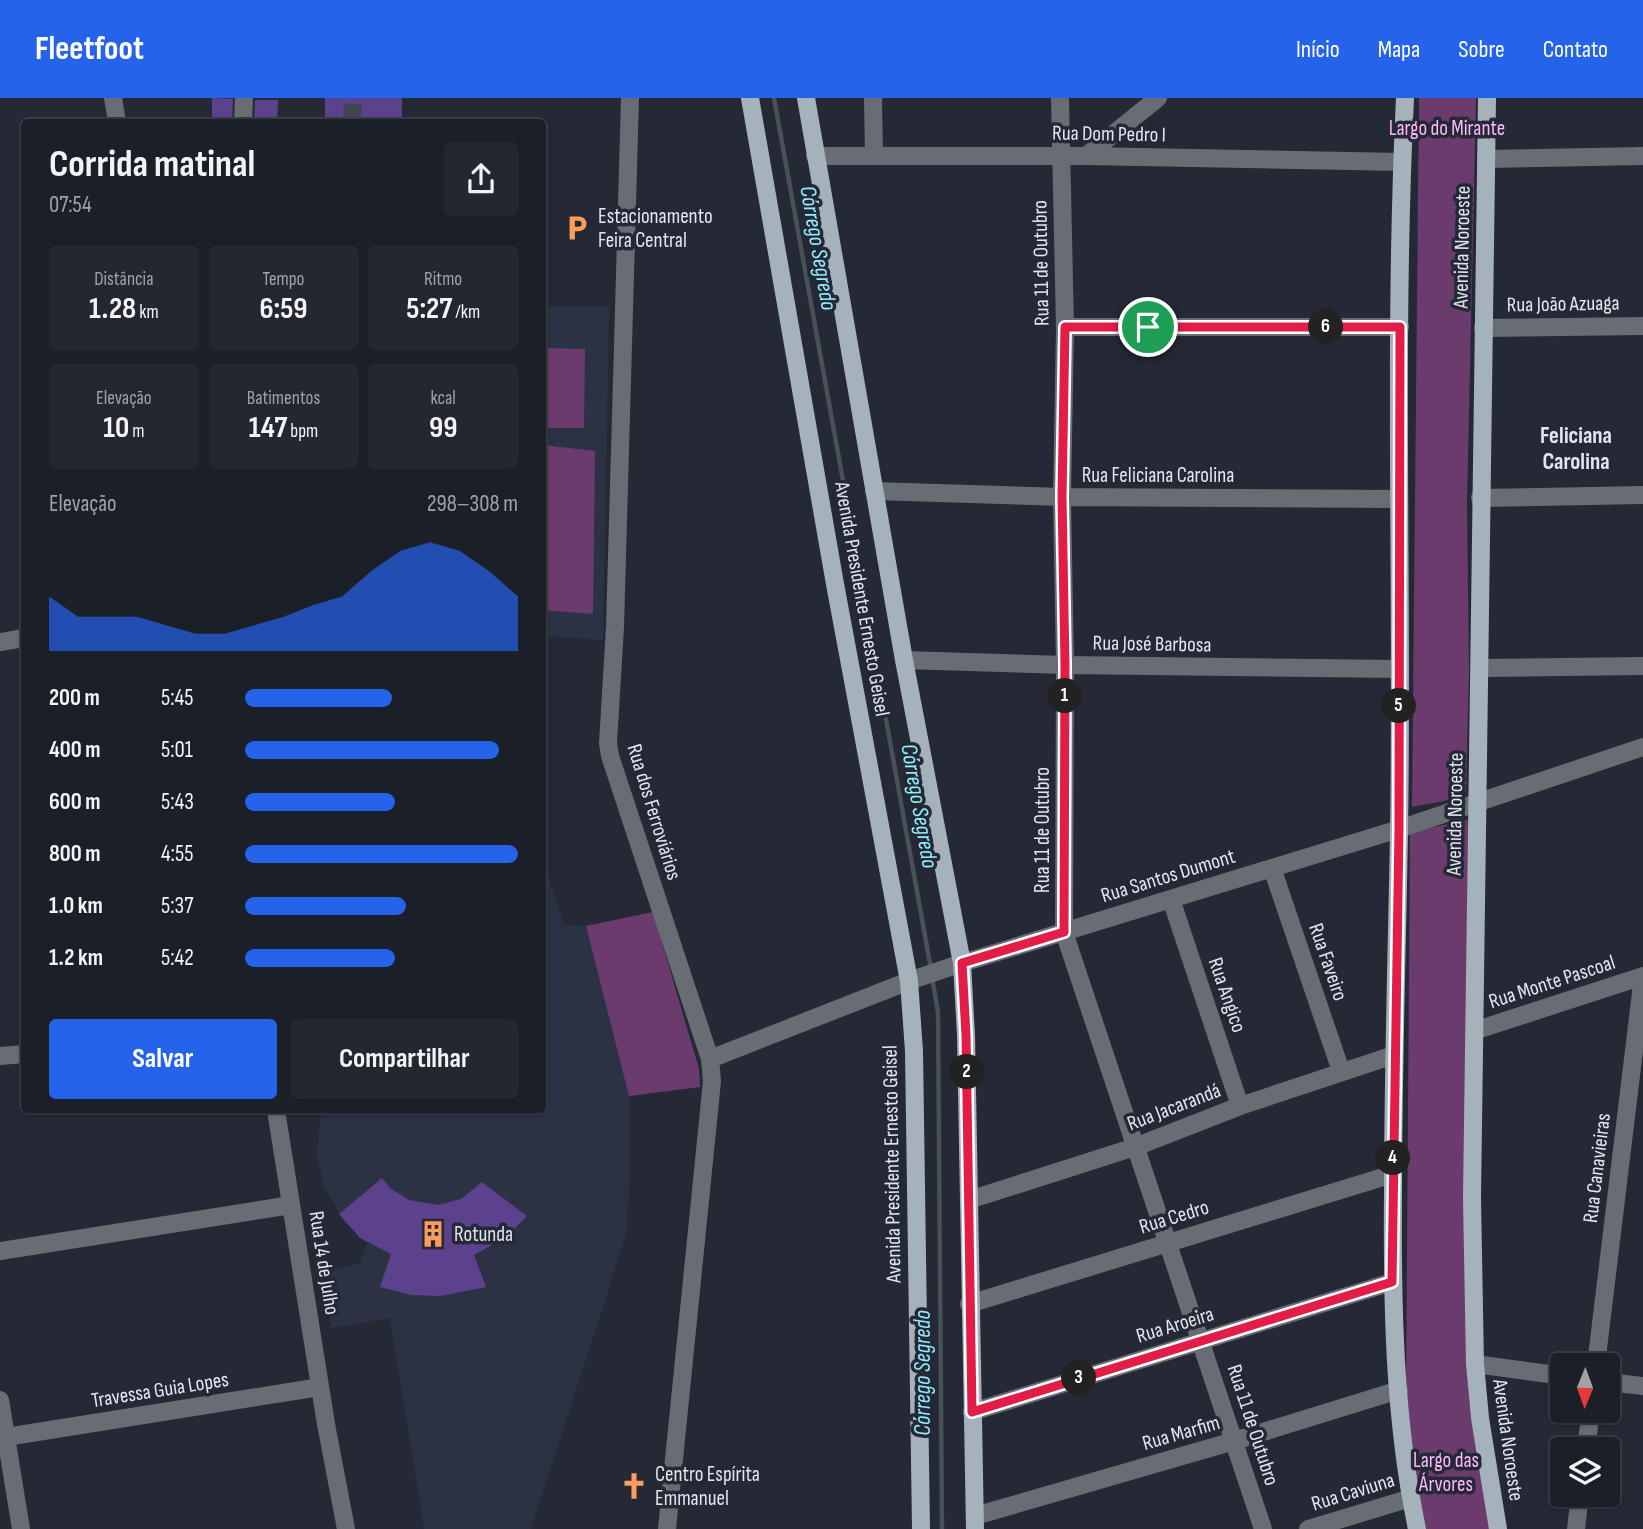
<!DOCTYPE html>
<html lang="pt">
<meta charset="utf-8">
<style>
:root{--surface:#1b1f28;--page:#242730;--text:#f1f3f6;--muted:#a0a2a8;--line:#393d45;--accent:#2563eb}
body{margin:0;font-family:"Sofia Sans Condensed",sans-serif;background:var(--page);color:var(--text);height:100vh;display:flex;flex-direction:column;font-size:26px;white-space:nowrap}
*{box-sizing:border-box;margin:0}
p{font-size:23px;color:var(--muted)}
.icon{flex:none;width:38px;height:38px;fill:none;stroke:currentColor;stroke-width:2;stroke-linecap:round;stroke-linejoin:round}
.map{position:relative;flex:1;overflow:hidden}
.drawer{position:absolute;left:21px;top:21px;width:525px;height:994px;display:flex;flex-direction:column;background:var(--surface);border-radius:7px;box-shadow:0 2px 5px #0004,0 0 0 2px var(--line)}
.drawer>*{flex:none}
.needle{width:46px;rotate:181deg}
.fabs{position:absolute;left:1550px;top:1255px;display:grid;gap:14px}
.fabs a{display:grid;place-items:center;width:70px;height:70px;border-radius:7px;background:var(--surface);box-shadow:0 2px 5px #0004,0 0 0 2px var(--line);font-size:35px}
.pin{position:absolute;display:grid;place-items:center;width:60px;height:60px;color:#fff;margin:-30px;border:4px solid #fff;border-radius:50%;box-shadow:0 2px 7px #0007}
.km{position:absolute;width:35px;height:35px;margin:-18px;border-radius:50%;background:#222;color:#fff;font-size:19px;line-height:35px;text-align:center}
.round{display:grid;place-items:center;flex:none;width:74px;height:74px;border-radius:7px;background:var(--page)}
.headline{display:flex;align-items:center;justify-content:space-between;height:119px;padding:0 28px}
h1{font-size:38px;font-weight:700;line-height:52px}
.metrics{display:grid;grid-template-columns:repeat(3,1fr);gap:10px;height:119px;padding:7px 28px}
.metrics div{display:grid;align-content:center;border-radius:7px;background:var(--page);text-align:center}
.metrics b{font-size:30px;font-weight:700}
.metrics small{font-size:19px;font-weight:400}
.metrics p{font-size:19px}
.chart{height:196px;padding:14px 28px}
.chart p{display:flex;justify-content:space-between}
.chart svg{width:100%;height:126px;margin-top:7px;fill:var(--accent);opacity:.7}
.button{display:flex;gap:14px;margin-top:auto;padding:14px 28px}
.button a{flex:1;height:80px;border-radius:7px;background:var(--accent);color:#fff;font-size:28px;font-weight:700;line-height:80px;text-align:center}
.button a+a{background:var(--page);color:var(--text)}
ul{padding:0 28px;list-style:none;font-size:23px}
li{display:grid;grid-template-columns:112px 84px 1fr;align-items:center;height:52px}
li i{height:18px;border-radius:9px;background:var(--accent)}
header{display:flex;align-items:center;gap:42px;box-sizing:border-box;height:98px;padding:0 35px;background:var(--accent);color:#fff}
header strong{font-size:33px}
nav{display:flex;gap:38px;margin-inline-start:auto;font-size:24px}
.map>svg:first-child{display:block}
.built{fill:#2b3244}
.green{fill:#6c3b6d}
.lines{fill:none;stroke-linecap:round;stroke-linejoin:round}
.stream{stroke:#465256;stroke-width:4.5}
.building{fill:#5c428d}
.minor-tunnel{stroke:#414551;stroke-width:18;stroke-dasharray:18 9;stroke-linecap:butt}
.minor{stroke:#676d72;stroke-width:18}
.major{stroke:#a5b2bb;stroke-width:18}
.route-casing{stroke:#fff;stroke-width:14}
.route{stroke:#e11d48;stroke-width:9}
.labels{text-anchor:middle;dominant-baseline:central;stroke-width:7;stroke-linejoin:round;paint-order:stroke}
.park-label{font-size:21px;fill:#fdb8fe;stroke:#242935}
.street-label{font-size:21px;fill:#e3e6ee;stroke:#242935}
.poi-label{font-size:21px;fill:#e3e6ee;stroke:#242935;text-anchor:start}
.water-label{font-size:23px;font-style:italic;fill:#91edff;stroke:#242935}
.neighbourhood-label{font-size:23px;font-weight:bold;fill:#e3e6ee;stroke:#242935}
</style>
<header>
<strong>Fleetfoot</strong>
<nav><a>Início</a><a>Mapa</a><a>Sobre</a><a>Contato</a></nav>
</header>
<div class="map">
<svg width="1643" height="1431" viewBox="0 0 1643 1431">
<rect width="100%" height="100%" fill="#242935"/>
<!-- built -->
<path class="built" d="M542 209H609L603 542 543 538Z
M543 765 564 827 586 828 653 814 699 971 700 989 629 998 630 1065 627 1134 531 1431H424L390 1220 331 1230 323 1172 359 1166 367 1145 345 1125 324 1089 317 1056 320 1022 323 1012H542Z"/>
<!-- green -->
<path class="green" d="M1419 0H1476L1467 405 1469 573 1466 693 1444 703 1412 709Z
M543 250 585 251 584 330H543Z
M543 347 595 353 593 516 543 512Z
M1468 722 1466 1265 1471 1320 1490 1431H1426L1418 1400 1406 1300 1410 736 1429 730Z
M653 814 699 971 700 989 629 998 586 828Z"/>
<g class="lines">
<!-- stream -->
<path class="stream" d="M774 0 931 871
M932 879 938 914 942 1431"/>
</g>
<!-- building -->
<path class="building" d="M212 0 233 1 232 24H212Z
M325 0H402V24H325Z
M255 2H278L277 24H254Z
M382 1080 390 1090 409 1102 438 1107 461 1101 482 1084 527 1118 506 1139 474 1157 486 1189 441 1198 411 1197 380 1189 391 1156 360 1140 339 1116Z"/>
<g class="lines">
<!-- minor-tunnel -->
<path class="minor-tunnel" d="M352 24 353 0"/>
<!-- minor -->
<path class="minor" d="M113 0 117 24
M630 0 615 529 608 645 610 658 710 961 712 983 667 1431
M873 0 874 58
M1060 0 1065 229 1062 399 1065 567 1064 834 1263 1431
M243 24 244 0
M815 58H1086L1402 64
M1086 58 1158 0
M1486 61 1643 58
M1065 229H1400
M1483 230 1643 228
M874 393 1062 399 1399 401
M1480 400 1643 397
M0 544 24 540
M904 562 1065 567 1399 571
M1480 570 1643 568
M1272 770 1341 973
M1171 801 1240 1008
M1474 933 1643 878
M0 958 24 956
M710 961 909 883 959 866 1399 731 1643 649
M276 1012 326 1326 346 1431
M969 1102 1135 1049 1240 1008 1394 957
M0 1153 291 1107
M969 1206 1393 1076
M1475 1266 1563 1278
M1596 1267 1643 878
M1608 1284 1643 1288
M0 1302 21 1431
M972 1314 1392 1184
M6 1339 320 1289
M1586 1351 1591 1312
M975 1418 1234 1343 1399 1292
M1308 1431 1411 1400
M1576 1431 1580 1396"/>
<!-- major -->
<path class="major" d="M750 0 835 486 909 883 914 953 921 1431
M806 0 904 562 962 865 966 937 975 1431
M1405 0C1393 245 1403 490 1399 734 1397 854 1393 974 1393 1094 1392 1206 1394 1321 1417 1431
M1487 0 1472 1100 1475 1266 1480 1320 1498 1431"/>
</g>
<g class="lines">
<defs>
<path id="route" d="M1065 229H1400L1399 731 1392 1184 972 1314 966 937 962 865 1064 834 1065 567 1062 399Z"/>
</defs>
<!-- route casing -->
<use href="#route" class="route-casing"/>
<!-- route -->
<use href="#route" class="route"/>
</g>
<!-- icons -->
<defs>
<symbol id="parking-bare" viewBox="-9 -9 18 18"><path d="M-3.5-5.5H1a3.5 3.5 0 0 1 0 7H-1V5.5H-3.5ZM-1-3.4V-.6H.8a1.4 1.4 0 0 0 0-2.8Z" fill="#ff9b5b" stroke="#242935" stroke-width="2.5" paint-order="stroke"/></symbol>
<symbol id="building-bare" viewBox="-9 -9 18 18"><path d="M-4-6H4V6H1V3H-1V6H-4ZM-2.5-4.3h1.7v1.8h-1.7ZM.8-4.3h1.7v1.8H.8ZM-2.5-1h1.7V.8h-1.7ZM.8-1h1.7V.8H.8Z" fill="#ff9b5b" stroke="#242935" stroke-width="2.5" paint-order="stroke"/></symbol>
<symbol id="church-bare" viewBox="-9 -9 18 18"><path d="M-1.2-6h2.4v3.5h3.3v2.4h-3.3V6h-2.4V-.1h-3.3v-2.4h3.3Z" fill="#ff9b5b" stroke="#242935" stroke-width="2.5" paint-order="stroke"/></symbol>
</defs>
<g fill-rule="evenodd">
<use href="#parking-bare" x="558" y="111" width="38" height="38"/>
<use href="#building-bare" x="414" y="1117" width="38" height="38"/>
<use href="#church-bare" x="615" y="1369" width="38" height="38"/>
</g>
<g class="labels">
<!-- park labels -->
<g class="park-label">
<text x="1447" y="30">Largo do Mirante</text>
<text x="1446" y="1362">Largo das<tspan x="1446" dy="24">Árvores</tspan></text>
</g>
<!-- street labels -->
<g class="street-label">
<text transform="translate(1109 36) rotate(1)">Rua Dom Pedro I</text>
<text transform="translate(1462 149) rotate(-89)">Avenida Noroeste</text>
<text transform="translate(1041 165) rotate(-91)">Rua 11 de Outubro</text>
<text transform="translate(1563 206) rotate(-1)">Rua João Azuaga</text>
<text x="1158" y="377">Rua Feliciana Carolina</text>
<text transform="translate(862 501) rotate(80)">Avenida Presidente Ernesto Geisel</text>
<text transform="translate(1152 546) rotate(1)">Rua José Barbosa</text>
<text transform="translate(654 714) rotate(73)">Rua dos Ferroviários</text>
<text transform="translate(1455 716) rotate(-89)">Avenida Noroeste</text>
<text transform="translate(1042 732) rotate(-90)">Rua 11 de Outubro</text>
<text transform="translate(1168 778) rotate(-17)">Rua Santos Dumont</text>
<text transform="translate(1328 864) rotate(71)">Rua Faveiro</text>
<text transform="translate(1552 884) rotate(-18)">Rua Monte Pascoal</text>
<text transform="translate(1227 897) rotate(71)">Rua Angico</text>
<text transform="translate(1174 1009) rotate(-21)">Rua Jacarandá</text>
<text transform="translate(892 1066) rotate(-91)">Avenida Presidente Ernesto Geisel</text>
<text transform="translate(1597 1070) rotate(-83)">Rua Canavieiras</text>
<text transform="translate(1174 1119) rotate(-17)">Rua Cedro</text>
<text transform="translate(324 1165) rotate(81)">Rua 14 de Julho</text>
<text transform="translate(1175 1227) rotate(-17)">Rua Aroeira</text>
<text transform="translate(160 1292) rotate(-9)">Travessa Guia Lopes</text>
<text transform="translate(1253 1327) rotate(72)">Rua 11 de Outubro</text>
<text transform="translate(1181 1335) rotate(-16)">Rua Marfim</text>
<text transform="translate(1508 1342) rotate(82)">Avenida Noroeste</text>
<text transform="translate(1353 1394) rotate(-17)">Rua Caviuna</text>
</g>
<!-- poi labels -->
<g class="poi-label">
<text x="598" y="118">Estacionamento<tspan x="598" dy="24">Feira Central</tspan></text>
<text x="454" y="1136">Rotunda</text>
<text x="655" y="1376">Centro Espírita<tspan x="655" dy="24">Emmanuel</tspan></text>
</g>
<!-- water labels -->
<g class="water-label">
<text transform="translate(818 150) rotate(80)">Córrego Segredo</text>
<text transform="translate(919 708) rotate(80)">Córrego Segredo</text>
<text transform="translate(923 1275) rotate(-90)">Córrego Segredo</text>
</g>
<!-- neighbourhood labels -->
<g class="neighbourhood-label">
<text x="1576" y="338">Feliciana<tspan x="1576" dy="26">Carolina</tspan></text>
</g>
</g>
</svg>
<div class="fabs">
<a><svg class="needle" viewBox="-14 -14 28 28"><path d="M0-13l5 13h-10z" fill="#e53935"/><path d="M0 13l5-13h-10z" fill="#a0a2a8"/></svg></a>
<a><svg class="icon" aria-label="layers" viewBox="0 0 24 24"><path d="M12 4l9 5-9 5-9-5zM3 14l9 5 9-5"/></svg></a>
</div>
<div class="pin" style="left:1148px;top:229px;background:#1e9e55"><svg class="icon" aria-label="arrive" viewBox="0 0 24 24"><path d="M6 21V4h12l-3 4 3 4H6"/></svg></div>
<b class="km" style="left:1065px;top:598px">1</b>
<b class="km" style="left:967px;top:974px">2</b>
<b class="km" style="left:1079px;top:1280px">3</b>
<b class="km" style="left:1393px;top:1060px">4</b>
<b class="km" style="left:1399px;top:608px">5</b>
<b class="km" style="left:1326px;top:229px">6</b>
<section class="drawer">
<div class="headline"><div><h1>Corrida matinal</h1><p>07:54</p></div><a class="round"><svg class="icon" aria-label="share" viewBox="0 0 24 24"><path d="M12 15V3M7 8l5-5 5 5M5 13v7h14v-7"/></svg></a></div>
<div class="metrics">
<div><p>Distância</p><b>1.28<small> km</small></b></div>
<div><p>Tempo</p><b>6:59</b></div>
<div><p>Ritmo</p><b>5:27<small> /km</small></b></div>
</div>
<div class="metrics">
<div><p>Elevação</p><b>10<small> m</small></b></div>
<div><p>Batimentos</p><b>147<small> bpm</small></b></div>
<div><p>kcal</p><b>99</b></div>
</div>
<div class="chart"><p><span>Elevação</span>298–308 m</p>
<svg viewBox="0 0 160 44" preserveAspectRatio="none"><path d="M0 44V25L10 32L20 32L30 32L40 35L50 38L60 38L70 35L80 32L90 28L100 25L110 16L120 9L130 6L140 9L150 16L160 25V44z"/></svg>
</div>
<ul>
<li><b>200 m</b>5:45<i style="width:54%"></i></li>
<li><b>400 m</b>5:01<i style="width:93%"></i></li>
<li><b>600 m</b>5:43<i style="width:55%"></i></li>
<li><b>800 m</b>4:55<i style="width:100%"></i></li>
<li><b>1.0 km</b>5:37<i style="width:59%"></i></li>
<li><b>1.2 km</b>5:42<i style="width:55%"></i></li>
</ul>
<div class="button"><a>Salvar</a><a>Compartilhar</a></div>
</section>
</div>
